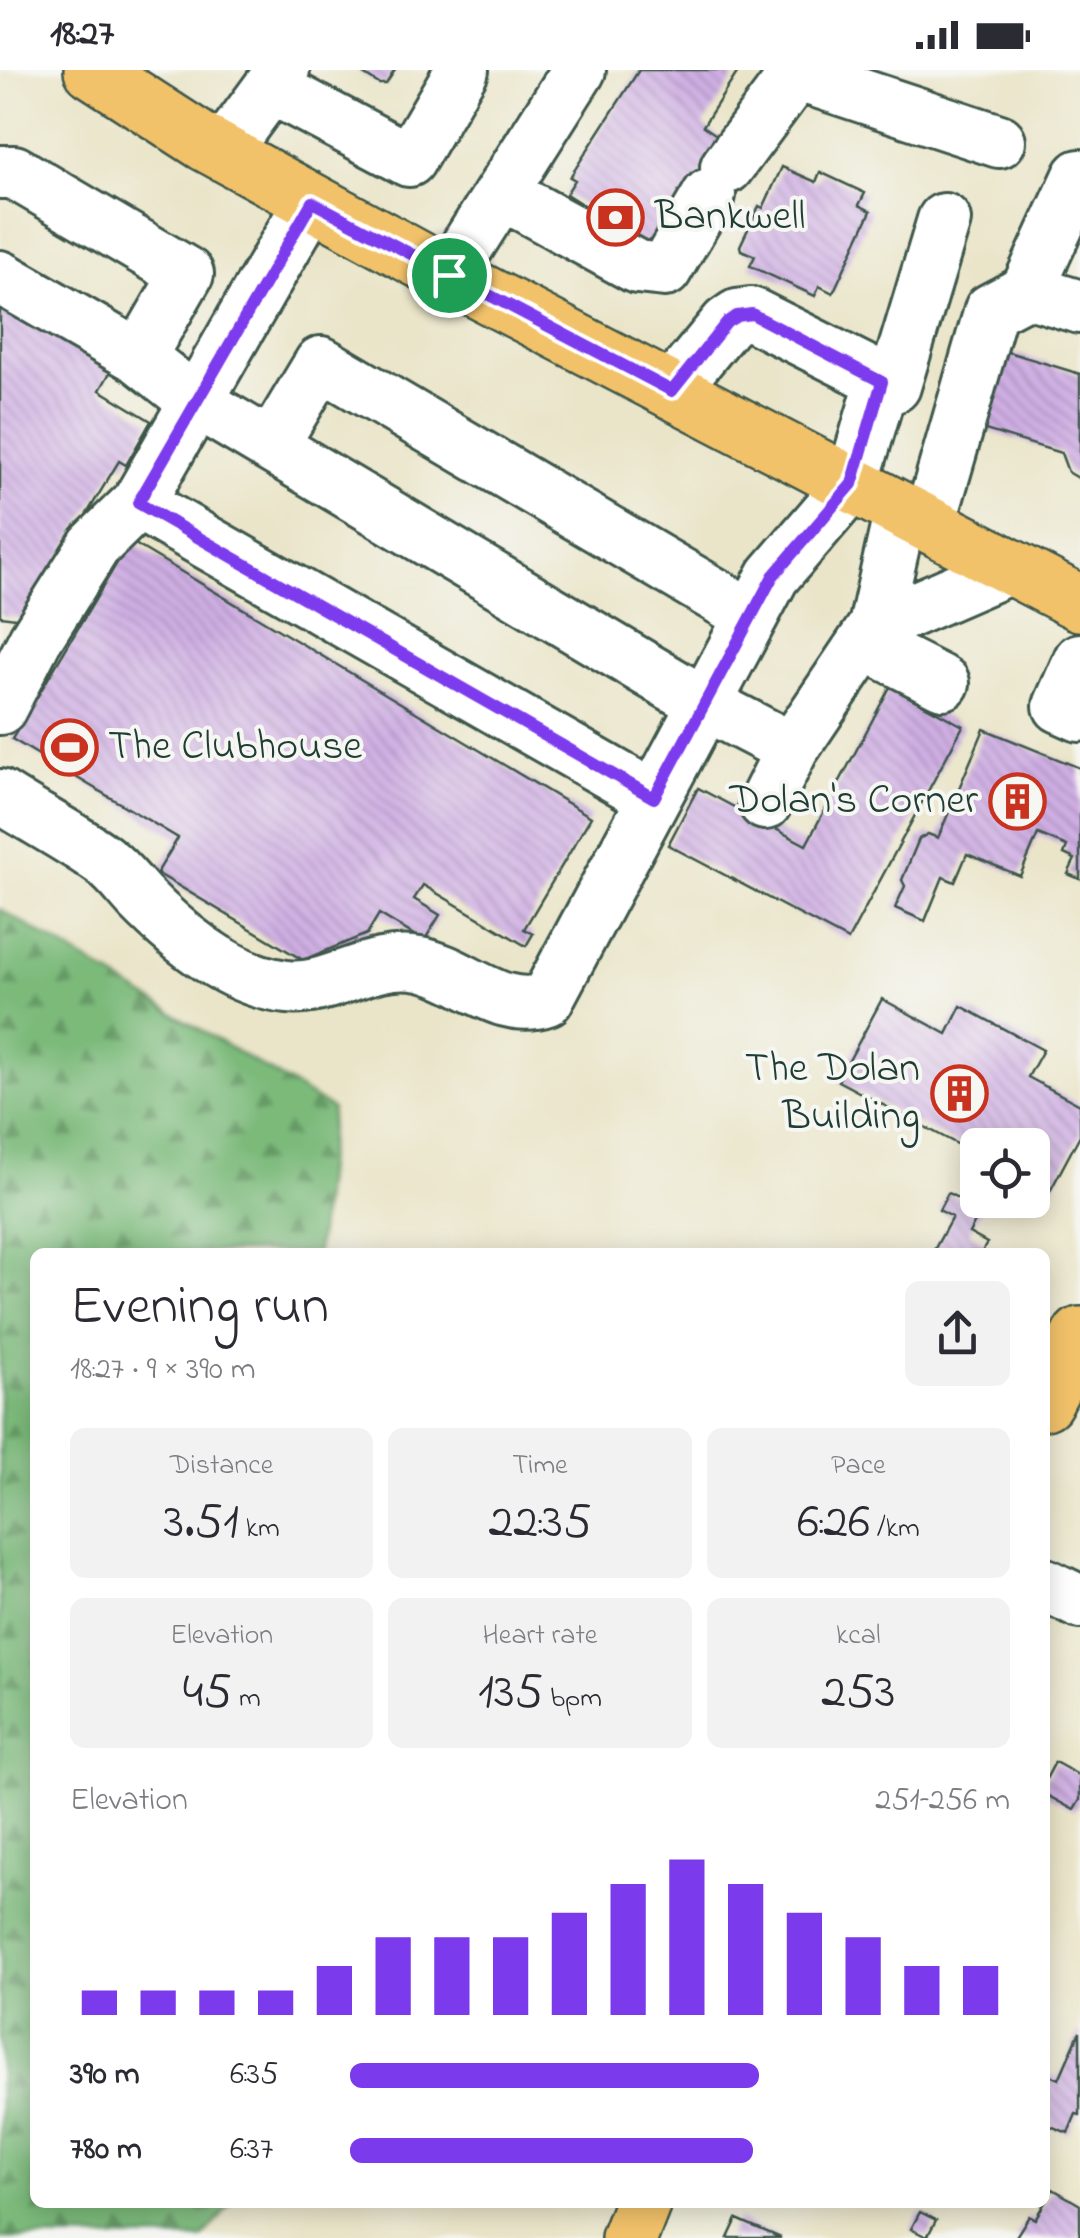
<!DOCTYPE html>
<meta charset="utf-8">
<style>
:root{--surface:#fff;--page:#f2f2f3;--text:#2b2b33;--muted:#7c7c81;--accent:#7c3aed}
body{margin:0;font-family:"Indie Flower",sans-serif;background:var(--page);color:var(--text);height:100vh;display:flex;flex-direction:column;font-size:38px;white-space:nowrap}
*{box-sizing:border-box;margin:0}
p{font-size:32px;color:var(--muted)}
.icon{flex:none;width:55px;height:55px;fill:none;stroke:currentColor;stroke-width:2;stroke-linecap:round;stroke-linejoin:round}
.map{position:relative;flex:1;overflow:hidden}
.side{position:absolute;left:30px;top:1178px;width:1020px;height:960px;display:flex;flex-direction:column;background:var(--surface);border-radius:15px;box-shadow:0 5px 25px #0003}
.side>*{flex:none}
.controls{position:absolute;left:960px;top:1058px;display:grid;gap:20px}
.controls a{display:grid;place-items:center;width:90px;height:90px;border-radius:15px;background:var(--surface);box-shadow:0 5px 25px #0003;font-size:50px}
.pin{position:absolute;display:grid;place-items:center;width:85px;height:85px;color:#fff;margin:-42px;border:5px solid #fff;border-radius:50%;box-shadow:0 2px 10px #0007}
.round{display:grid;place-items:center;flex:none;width:105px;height:105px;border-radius:15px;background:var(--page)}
.summary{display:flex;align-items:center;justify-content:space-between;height:170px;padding:0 40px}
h1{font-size:55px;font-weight:600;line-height:75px}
.metrics{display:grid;grid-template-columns:repeat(3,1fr);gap:15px;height:170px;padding:10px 40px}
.metrics div{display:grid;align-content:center;border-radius:15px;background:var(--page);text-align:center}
.metrics b{font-size:50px;font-weight:600}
.metrics small{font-size:28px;font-weight:400}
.metrics p{font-size:28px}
.chart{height:280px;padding:20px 40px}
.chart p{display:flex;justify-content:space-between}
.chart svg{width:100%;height:180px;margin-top:10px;stroke:var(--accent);stroke-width:6}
ul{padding:0 40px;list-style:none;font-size:32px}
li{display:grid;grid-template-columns:160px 120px 1fr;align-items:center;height:75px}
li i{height:25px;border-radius:12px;background:var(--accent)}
.status{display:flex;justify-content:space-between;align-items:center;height:70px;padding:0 50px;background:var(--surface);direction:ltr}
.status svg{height:28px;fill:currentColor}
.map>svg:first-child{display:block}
.forest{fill:url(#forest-firs);stroke:#4e7c57;stroke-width:2.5}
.building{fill:url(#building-back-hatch)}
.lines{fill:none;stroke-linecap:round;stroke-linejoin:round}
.minor-casing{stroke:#3d564a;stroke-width:58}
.major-casing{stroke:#3d564a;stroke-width:60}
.minor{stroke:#fff;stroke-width:52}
.major{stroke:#f2c26a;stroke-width:55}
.route-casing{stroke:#fff;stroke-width:20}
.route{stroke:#7c3aed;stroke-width:12}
.labels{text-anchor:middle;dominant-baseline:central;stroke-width:8;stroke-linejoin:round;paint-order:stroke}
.poi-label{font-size:42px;fill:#1f3d34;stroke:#f6f6f2;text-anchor:start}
</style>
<div class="status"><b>18:27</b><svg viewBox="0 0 49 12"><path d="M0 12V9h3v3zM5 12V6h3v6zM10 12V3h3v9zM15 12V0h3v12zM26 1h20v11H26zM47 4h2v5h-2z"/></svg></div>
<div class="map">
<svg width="1080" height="2168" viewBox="0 0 1080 2168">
<defs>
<pattern id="forest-firs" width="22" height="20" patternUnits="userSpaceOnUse" patternTransform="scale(2.5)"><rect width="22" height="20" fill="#7cba7a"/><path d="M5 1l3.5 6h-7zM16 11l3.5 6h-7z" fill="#659865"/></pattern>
<pattern id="building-back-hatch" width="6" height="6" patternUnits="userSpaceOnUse" patternTransform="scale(2.5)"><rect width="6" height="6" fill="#d0afe4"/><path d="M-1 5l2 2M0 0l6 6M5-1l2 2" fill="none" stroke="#a890ba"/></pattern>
</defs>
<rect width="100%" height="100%" fill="#f6f6f2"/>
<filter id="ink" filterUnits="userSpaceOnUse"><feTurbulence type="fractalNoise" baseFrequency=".01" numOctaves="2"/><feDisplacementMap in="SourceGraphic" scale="20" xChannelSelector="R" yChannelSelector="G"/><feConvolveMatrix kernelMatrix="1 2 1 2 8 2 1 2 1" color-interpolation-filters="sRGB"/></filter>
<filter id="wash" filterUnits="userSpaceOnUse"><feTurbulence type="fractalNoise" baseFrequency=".0048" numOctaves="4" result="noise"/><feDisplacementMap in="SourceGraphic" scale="40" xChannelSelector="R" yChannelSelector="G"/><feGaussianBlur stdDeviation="2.25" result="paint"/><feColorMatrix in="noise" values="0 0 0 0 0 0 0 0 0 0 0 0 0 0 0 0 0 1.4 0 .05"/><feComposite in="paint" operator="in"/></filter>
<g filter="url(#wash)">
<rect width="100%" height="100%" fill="#eae5c9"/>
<!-- forest -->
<path class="forest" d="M0 839 332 1039 317 1182H35V2132L232 2133 203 2168H0Z"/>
<g id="blocks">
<!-- building -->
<path class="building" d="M357 0H395L386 14H379Z
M639 0H739L703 56 724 70 652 180 586 148 591 140 566 124 575 110 570 107Z
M782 97 816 112 820 102 865 123 859 135 871 141 833 223 819 216 815 226 750 196 755 186 741 180 740 176 759 136 763 138Z
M0 223 116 292 100 320 151 351 126 395 119 391 23 549 0 546Z
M995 278 1080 304V409L1068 402 1061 383 972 356Z
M130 471 591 747 524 859 533 864 526 876 423 815 414 829 440 845 424 871 379 844 367 864 303 890 157 803 178 768 12 669Z
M890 617 963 656 848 870 668 775 698 718 806 775Z
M984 659 1080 698V809L1068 804 1075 789 1064 784 1067 776 1038 764 1020 806 967 784 955 812 943 807 925 851 895 838 905 816 902 810 919 769 928 764 938 768Z
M882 929 947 964 961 936 1043 980 1028 1007 1080 1035V1065L1049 1123 1032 1115V1075H978V1085L838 1011Z
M948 1123 981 1140 969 1163 987 1173 982 1182H933L952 1147 939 1140Z
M1055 1692 1080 1706V1730L1074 1740 1045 1724V1711Z
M1080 1961V2045L1076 2044 1068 2063 1045 2054V2003L1059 2009Z
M1053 2119 1080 2135V2168H1015L1029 2146 1035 2149Z
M920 2142 936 2150 927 2167 911 2159Z
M737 2149 781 2168H728Z"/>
</g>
</g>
<g filter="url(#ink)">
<use href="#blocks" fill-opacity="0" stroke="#3d564a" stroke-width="2.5"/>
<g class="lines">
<defs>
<path id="minor" d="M271 17 409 90 462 0
M222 83 283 0
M727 97 796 4 999 71
M0 102H14L187 204 139 287
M1080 106 1027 221 1080 237
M502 123 637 197 665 200 709 125
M311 131 138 433 654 728
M449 205 579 0
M0 207 139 287 195 331 705 634 792 679
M671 321 727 253 737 246 751 244 894 316 944 150
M271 376 321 293 751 546
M929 454 991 240 1027 221
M875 556 1011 497
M864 573 943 613
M1080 590 1060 636 1080 645
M0 638 35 570 94 476 138 433
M0 726C34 748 71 767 103 790 118 801 128 815 140 828 178 867 231 911 287 917 331 922 369 885 420 894 464 902 501 946 547 929L773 506 852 414 882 313
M765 733 792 679 875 556 901 440
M1045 1515 1080 1532"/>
<path id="major" d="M92 0 205 73 418 189 1080 533
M1045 1332 1080 1265
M629 2168 643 2132"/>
</defs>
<!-- minor casing -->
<use href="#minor" class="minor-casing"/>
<!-- major casing -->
<use href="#major" class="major-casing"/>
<!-- minor -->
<use href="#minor" class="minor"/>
<!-- major -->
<use href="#major" class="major"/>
</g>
</g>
<g class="lines" filter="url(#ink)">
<defs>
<path id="route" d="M312 132 672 321 727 252 737 246 752 244 882 312 852 414 773 506 654 728 138 433Z"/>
</defs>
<!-- route casing -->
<use href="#route" class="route-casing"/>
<!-- route -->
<use href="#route" class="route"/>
</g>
<!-- icons -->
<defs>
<symbol id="bank-ring" viewBox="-11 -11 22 22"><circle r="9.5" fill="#f6f6f2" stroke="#c8321e" stroke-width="1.5"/><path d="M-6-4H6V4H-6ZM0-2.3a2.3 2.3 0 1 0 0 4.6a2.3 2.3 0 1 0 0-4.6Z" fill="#c8321e"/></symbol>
<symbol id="stadium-ring" viewBox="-11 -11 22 22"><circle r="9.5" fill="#f6f6f2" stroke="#c8321e" stroke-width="1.5"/><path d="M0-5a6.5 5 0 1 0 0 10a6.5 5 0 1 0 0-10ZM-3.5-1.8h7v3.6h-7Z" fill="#c8321e"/></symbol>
<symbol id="building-ring" viewBox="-11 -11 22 22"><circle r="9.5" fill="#f6f6f2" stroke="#c8321e" stroke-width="1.5"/><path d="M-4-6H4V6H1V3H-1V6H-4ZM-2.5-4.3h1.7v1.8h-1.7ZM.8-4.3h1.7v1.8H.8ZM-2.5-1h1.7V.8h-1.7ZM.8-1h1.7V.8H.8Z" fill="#c8321e"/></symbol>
</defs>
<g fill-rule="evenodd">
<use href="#bank-ring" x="584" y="116" width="63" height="63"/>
<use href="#stadium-ring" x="38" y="646" width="63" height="63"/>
<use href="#building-ring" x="986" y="700" width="63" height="63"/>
<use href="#building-ring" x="928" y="992" width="63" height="63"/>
</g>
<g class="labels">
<!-- poi labels -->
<g class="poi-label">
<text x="655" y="147">Bankwell</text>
<text x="108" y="677">The Clubhouse</text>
<text x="978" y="731" text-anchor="end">Dolan's Corner</text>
<text x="920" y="999" text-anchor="end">The Dolan<tspan x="920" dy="48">Building</tspan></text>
</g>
</g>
</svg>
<div class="controls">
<a><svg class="icon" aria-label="locate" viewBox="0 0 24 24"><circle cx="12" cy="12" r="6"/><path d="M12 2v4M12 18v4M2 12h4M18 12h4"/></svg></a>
</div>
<div class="pin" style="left:449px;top:205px;background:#1e9e55"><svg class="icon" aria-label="arrive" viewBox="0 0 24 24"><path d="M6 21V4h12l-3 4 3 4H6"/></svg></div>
<section class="side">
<div class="summary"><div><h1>Evening run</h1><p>18:27 · 9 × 390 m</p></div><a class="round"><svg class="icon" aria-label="share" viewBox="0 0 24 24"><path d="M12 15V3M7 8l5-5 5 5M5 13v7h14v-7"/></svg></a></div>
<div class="metrics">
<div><p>Distance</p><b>3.51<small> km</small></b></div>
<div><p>Time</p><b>22:35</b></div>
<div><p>Pace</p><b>6:26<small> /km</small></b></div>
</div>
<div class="metrics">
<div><p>Elevation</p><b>45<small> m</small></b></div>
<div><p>Heart rate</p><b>135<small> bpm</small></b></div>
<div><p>kcal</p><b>253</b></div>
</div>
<div class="chart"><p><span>Elevation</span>251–256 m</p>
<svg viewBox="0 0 160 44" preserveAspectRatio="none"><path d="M5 44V38M15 44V38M25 44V38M35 44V38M45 44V32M55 44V25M65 44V25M75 44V25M85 44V19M95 44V12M105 44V6M115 44V12M125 44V19M135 44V25M145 44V32M155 44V32"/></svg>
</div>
<ul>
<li><b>390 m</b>6:35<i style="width:62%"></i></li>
<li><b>780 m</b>6:37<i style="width:61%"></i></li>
</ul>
</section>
</div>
